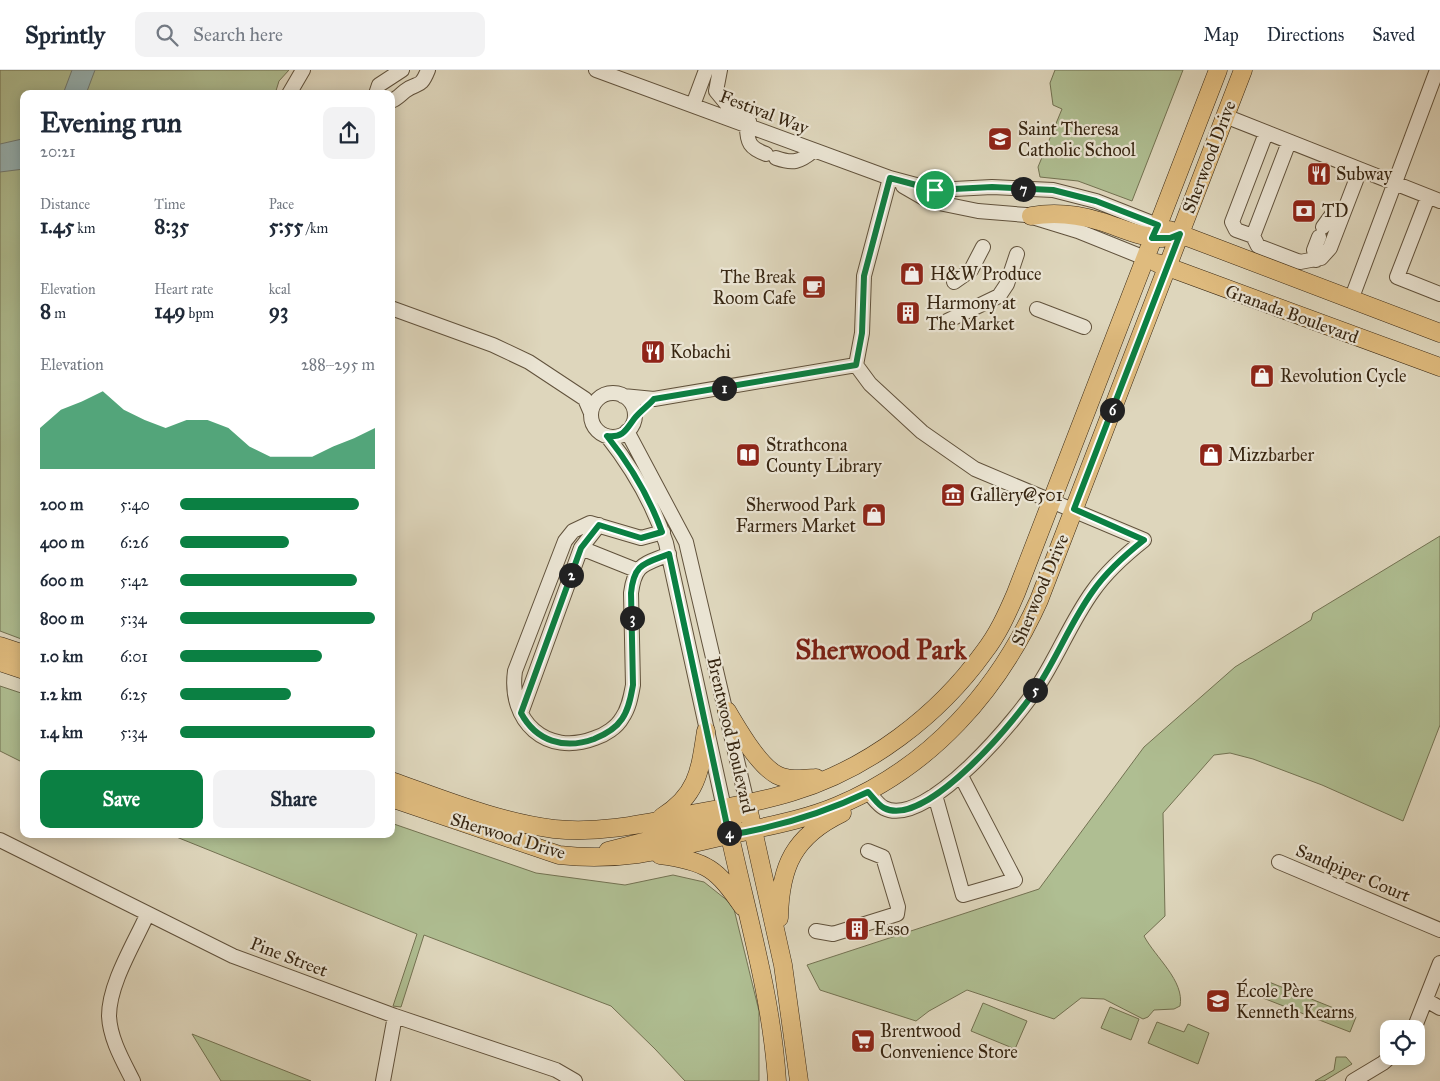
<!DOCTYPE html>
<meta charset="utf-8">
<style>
:root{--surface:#fff;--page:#f2f2f3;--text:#1f2937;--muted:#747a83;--line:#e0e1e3;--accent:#0b8043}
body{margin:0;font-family:"IM FELL Great Primer",serif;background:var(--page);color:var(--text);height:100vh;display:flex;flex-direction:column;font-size:19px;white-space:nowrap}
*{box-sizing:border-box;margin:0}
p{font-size:16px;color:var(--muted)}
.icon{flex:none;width:28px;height:28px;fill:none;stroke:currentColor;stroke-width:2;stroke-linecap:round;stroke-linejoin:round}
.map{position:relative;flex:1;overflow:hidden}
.panel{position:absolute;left:20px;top:20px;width:375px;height:748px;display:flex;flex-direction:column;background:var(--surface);border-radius:10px;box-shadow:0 2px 12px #0003}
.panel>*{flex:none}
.tools{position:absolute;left:1380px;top:950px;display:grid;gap:10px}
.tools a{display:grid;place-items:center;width:45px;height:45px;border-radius:10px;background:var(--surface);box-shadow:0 2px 12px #0003;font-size:25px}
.pin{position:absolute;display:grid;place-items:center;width:42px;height:42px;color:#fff;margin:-21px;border:2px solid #fff;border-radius:50%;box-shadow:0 1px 5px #0007}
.km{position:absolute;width:25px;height:25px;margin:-12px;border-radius:50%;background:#222;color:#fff;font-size:14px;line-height:25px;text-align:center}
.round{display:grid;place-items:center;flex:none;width:52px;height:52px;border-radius:10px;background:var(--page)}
.overview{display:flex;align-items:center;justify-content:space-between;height:85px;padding:0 20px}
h1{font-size:28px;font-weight:700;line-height:38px}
.stats{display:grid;grid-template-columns:repeat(3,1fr);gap:8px;height:85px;padding:5px 20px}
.stats div{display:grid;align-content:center}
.stats b{font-size:21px;font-weight:700}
.stats small{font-size:14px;font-weight:400}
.stats p{font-size:14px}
.chart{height:140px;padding:10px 20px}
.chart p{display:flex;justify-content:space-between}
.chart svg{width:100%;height:90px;margin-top:5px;fill:var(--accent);opacity:.7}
.primary-button{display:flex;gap:10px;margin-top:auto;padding:10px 20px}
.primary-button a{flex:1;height:58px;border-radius:10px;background:var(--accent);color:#fff;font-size:20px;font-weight:700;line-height:58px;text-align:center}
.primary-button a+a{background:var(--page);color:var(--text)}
ul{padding:0 20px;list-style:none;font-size:16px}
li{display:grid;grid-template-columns:80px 60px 1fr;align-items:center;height:38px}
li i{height:12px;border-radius:6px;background:var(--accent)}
header{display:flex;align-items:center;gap:30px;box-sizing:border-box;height:70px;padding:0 25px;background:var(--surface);border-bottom:1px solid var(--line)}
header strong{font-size:24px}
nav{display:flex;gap:28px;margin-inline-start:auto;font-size:18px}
.search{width:350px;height:45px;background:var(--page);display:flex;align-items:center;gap:12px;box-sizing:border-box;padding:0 18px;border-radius:10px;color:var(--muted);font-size:19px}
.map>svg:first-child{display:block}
.green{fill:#afbe92;stroke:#737252}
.water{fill:#97b7ba;stroke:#717d77}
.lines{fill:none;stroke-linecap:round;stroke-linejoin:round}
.minor-casing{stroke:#61523c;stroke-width:16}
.major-casing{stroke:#372612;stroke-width:19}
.minor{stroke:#eae4d3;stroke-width:14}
.major{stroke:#dfbb7e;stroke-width:18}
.route-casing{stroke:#fff;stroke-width:10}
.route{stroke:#0b8043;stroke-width:6}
.labels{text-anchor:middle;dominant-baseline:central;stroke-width:4.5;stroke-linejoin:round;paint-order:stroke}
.street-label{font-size:18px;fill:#372612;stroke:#eae4d3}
.poi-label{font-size:18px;fill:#372612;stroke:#eae4d3;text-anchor:start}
.town-label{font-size:28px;font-weight:bold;fill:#7a1f14;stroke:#eae4d3}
</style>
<header>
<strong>Sprintly</strong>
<div class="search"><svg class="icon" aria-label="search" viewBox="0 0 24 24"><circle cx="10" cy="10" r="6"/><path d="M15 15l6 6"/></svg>Search here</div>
<nav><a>Map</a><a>Directions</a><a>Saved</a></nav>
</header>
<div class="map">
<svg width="1440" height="1011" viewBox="0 0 1440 1011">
<rect width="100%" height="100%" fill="#ded6bc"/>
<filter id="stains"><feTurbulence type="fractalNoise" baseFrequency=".004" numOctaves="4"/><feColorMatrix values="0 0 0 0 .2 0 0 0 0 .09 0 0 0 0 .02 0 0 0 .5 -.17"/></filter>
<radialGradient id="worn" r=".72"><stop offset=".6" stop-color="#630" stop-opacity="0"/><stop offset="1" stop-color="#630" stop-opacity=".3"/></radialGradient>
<!-- green -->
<path class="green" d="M0 0H289L279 11 275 24H24V570L0 561Z
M1055 0H1183L1132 131 1078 111 1040 107 1038 97 1062 39 1053 35 1050 13Z
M1440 466V655L1403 751 1322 715 1253 689 1230 683 1214 685 1163 743 1165 846 1144 866C1155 887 1185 911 1180 936L1174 939 1154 940 1148 947 1143 949 1104 929 1081 928 1054 949 967 920 929 941 916 951 820 920 807 895 1039 819 1144 677 1235 597 1311 550 1313 543Z
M0 616 24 624V693L0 681Z
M391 753 536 803 625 815 673 805 704 812 733 835 759 941V1011H685L655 979 611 936 424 865 401 937 393 936 417 864 169 764H391Z
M1269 912 1356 947 1350 962 1263 928Z
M983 933 1027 951 1015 979 971 961Z
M1110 937 1139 949 1131 970 1101 958Z
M1157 952 1184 962 1188 954 1209 963 1198 994 1148 973Z
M192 964 311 1011H221Z
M1336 987H1346L1352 994 1324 1011H1315L1334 1000Z"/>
<!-- water -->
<path class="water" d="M72 0H95L86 24H63Z
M24 66V99L0 102V74L22 69Z"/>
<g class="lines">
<defs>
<path id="minor" d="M596 0 890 108 935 120 992 117 1053 120 1096 131 1157 155
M720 0 716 21 730 38 749 51
M289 24 303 0
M376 24 379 15 402 0
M391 31C397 29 400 25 405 21 418 11 420 20 428 0
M693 35 706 0
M1225 46 1440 131
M747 56C747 73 750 78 766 84
M1289 72 1253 166 1258 176 1300 192 1321 188 1330 178 1360 100
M776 88C793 94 800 92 813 81
M903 116 929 131 978 141 1026 145 1078 161 1145 188
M1428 127 1397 207 1440 224
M1323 157 1331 146 1344 141
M1253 166 1236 160 1232 152 1266 63
M1316 190 1314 180 1319 167
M954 212 971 200 983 177
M1351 230 1437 0
M391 238 493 275 529 292 585 329 591 343
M1037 239 1084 257
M947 251 999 226 1007 214 1017 184
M591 345a22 22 0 1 1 44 0a22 22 0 1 1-44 0Z
M623 326 654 329 856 295
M627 361 686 472 747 733
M607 366C633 399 653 433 666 473L724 738
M663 462 641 468 590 453 573 461 565 471 515 601C508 651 546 687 595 668 605 665 617 657 622 648 629 638 631 626 633 615L631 523C635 493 644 495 669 484
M581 478 636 500
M521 643 581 478 599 455
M868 722C873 727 878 735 884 738 926 760 1021 645 1040 613 1059 583 1072 550 1093 521 1107 501 1125 485 1144 470L975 399 922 362 870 314 856 295 862 263 864 206 890 108
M935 725 963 825 1015 810 961 706
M0 770 233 886 395 946 556 1000 575 1011
M1279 792 1440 860
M816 861 833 864 897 844 898 837 883 787 868 781
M1426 930 1440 938
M1414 959 1440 893
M133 1011C123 991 110 969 109 946 109 914 134 874 147 845
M383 1011 395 946
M1353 1011 1383 993 1391 986"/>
<path id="major" d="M1031 146C1054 142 1076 144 1099 151 1120 157 1140 168 1163 168
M1169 160 1440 263
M1157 193 1440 297
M0 576 24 584
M0 592 24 600
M727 641C738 659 758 695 777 705 789 711 803 709 816 708
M391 711C445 730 498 752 554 759 601 764 647 753 692 744 725 738 760 732 792 722 868 699 938 646 984 582 998 564 1007 544 1016 523L1218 0
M391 728 559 785C620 792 665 780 724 766 762 757 801 751 837 736 931 697 998 621 1039 530L1243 0
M747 733 783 895 799 1011
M724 738C742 829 771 918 777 1011
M662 747C698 725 700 700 706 661
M608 781 714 754 737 745
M660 785C707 791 717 799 743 837
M779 848C780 796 794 766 842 743"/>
</defs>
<!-- minor casing -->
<use href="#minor" class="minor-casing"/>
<!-- major casing -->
<use href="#major" class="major-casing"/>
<!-- minor -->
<use href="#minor" class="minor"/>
<!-- major -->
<use href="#major" class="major"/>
</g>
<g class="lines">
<defs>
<path id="route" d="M890 108 935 120 992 117 1053 120 1096 131 1158 155 1152 168H1170L1180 164 1074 439 1144 470C1125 485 1107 501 1093 521 1072 550 1059 583 1040 613 1021 645 926 760 884 738 878 735 873 727 868 722 824 743 777 757 729 765L669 484C644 494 634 493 631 523L633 615C631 626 629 639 622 649 616 658 604 665 594 669 564 680 536 671 521 643L581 478 599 455 641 468 662 462C649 426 631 396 607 366 623 368 626 360 634 349 639 342 648 336 654 329L856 295 862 263 864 206Z"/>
</defs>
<!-- route casing -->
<use href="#route" class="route-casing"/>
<!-- route -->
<use href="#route" class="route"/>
</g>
<!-- icons -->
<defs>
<symbol id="school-square" viewBox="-11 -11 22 22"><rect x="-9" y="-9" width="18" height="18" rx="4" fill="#8f2418" stroke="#eae4d3"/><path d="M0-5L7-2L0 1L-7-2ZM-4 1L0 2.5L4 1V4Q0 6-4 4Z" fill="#fff"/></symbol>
<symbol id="restaurant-square" viewBox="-11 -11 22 22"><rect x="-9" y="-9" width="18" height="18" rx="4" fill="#8f2418" stroke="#eae4d3"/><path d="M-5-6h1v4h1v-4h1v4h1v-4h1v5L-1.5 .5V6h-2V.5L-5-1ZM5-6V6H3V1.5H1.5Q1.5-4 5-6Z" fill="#fff"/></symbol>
<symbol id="bank-square" viewBox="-11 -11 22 22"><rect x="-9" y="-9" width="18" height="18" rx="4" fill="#8f2418" stroke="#eae4d3"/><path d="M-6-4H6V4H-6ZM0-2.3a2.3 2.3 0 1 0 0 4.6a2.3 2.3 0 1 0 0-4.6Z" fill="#fff"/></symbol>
<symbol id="shop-square" viewBox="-11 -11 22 22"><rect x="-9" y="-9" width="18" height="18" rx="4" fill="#8f2418" stroke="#eae4d3"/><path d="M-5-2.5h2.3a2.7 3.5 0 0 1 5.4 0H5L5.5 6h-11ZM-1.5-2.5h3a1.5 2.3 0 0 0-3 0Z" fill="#fff"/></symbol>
<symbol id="cafe-square" viewBox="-11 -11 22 22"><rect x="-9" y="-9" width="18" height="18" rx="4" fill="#8f2418" stroke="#eae4d3"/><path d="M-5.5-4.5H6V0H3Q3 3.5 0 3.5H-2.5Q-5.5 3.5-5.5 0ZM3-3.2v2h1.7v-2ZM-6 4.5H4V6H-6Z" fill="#fff"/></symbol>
<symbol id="building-square" viewBox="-11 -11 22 22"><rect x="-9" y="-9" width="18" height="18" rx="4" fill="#8f2418" stroke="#eae4d3"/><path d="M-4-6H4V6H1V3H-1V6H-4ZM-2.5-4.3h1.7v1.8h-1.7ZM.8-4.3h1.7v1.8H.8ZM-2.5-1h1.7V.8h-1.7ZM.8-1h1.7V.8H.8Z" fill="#fff"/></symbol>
<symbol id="library-square" viewBox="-11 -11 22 22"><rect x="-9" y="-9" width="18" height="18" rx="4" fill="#8f2418" stroke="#eae4d3"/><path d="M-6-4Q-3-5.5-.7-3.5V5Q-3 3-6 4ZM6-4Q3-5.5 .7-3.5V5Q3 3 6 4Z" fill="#fff"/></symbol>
<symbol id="museum-square" viewBox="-11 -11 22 22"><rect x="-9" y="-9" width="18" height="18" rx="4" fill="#8f2418" stroke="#eae4d3"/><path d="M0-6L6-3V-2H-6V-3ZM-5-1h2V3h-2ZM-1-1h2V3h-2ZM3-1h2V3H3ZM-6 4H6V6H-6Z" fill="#fff"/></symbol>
<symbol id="supermarket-square" viewBox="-11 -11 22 22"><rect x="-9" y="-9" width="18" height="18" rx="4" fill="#8f2418" stroke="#eae4d3"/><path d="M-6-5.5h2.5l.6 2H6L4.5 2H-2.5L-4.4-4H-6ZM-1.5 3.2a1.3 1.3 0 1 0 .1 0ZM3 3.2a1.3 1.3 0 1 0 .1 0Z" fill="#fff"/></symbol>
</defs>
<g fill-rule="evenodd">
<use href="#school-square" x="986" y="55" width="28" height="28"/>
<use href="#restaurant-square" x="1305" y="90" width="28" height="28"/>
<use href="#bank-square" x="1290" y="127" width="28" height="28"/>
<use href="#shop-square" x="898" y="190" width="28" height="28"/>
<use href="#cafe-square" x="800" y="203" width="28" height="28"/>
<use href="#building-square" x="894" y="229" width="28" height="28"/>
<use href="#restaurant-square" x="639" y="268" width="28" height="28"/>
<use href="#shop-square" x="1248" y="292" width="28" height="28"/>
<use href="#library-square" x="734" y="371" width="28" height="28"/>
<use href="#shop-square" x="1197" y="371" width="28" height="28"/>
<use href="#museum-square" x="939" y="411" width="28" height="28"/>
<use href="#shop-square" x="860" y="431" width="28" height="28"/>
<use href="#building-square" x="843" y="845" width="28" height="28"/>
<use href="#school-square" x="1204" y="917" width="28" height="28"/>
<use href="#supermarket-square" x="849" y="957" width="28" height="28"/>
</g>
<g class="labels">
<!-- street labels -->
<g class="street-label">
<text transform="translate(764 42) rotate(21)">Festival Way</text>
<text transform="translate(1209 87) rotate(-69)">Sherwood Drive</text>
<text transform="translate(1292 244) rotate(20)">Granada Boulevard</text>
<text transform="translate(1040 520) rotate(-67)">Sherwood Drive</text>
<text transform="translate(731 665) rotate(77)">Brentwood Boulevard</text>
<text transform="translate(508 766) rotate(17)">Sherwood Drive</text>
<text transform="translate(1353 803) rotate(23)">Sandpiper Court</text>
<text transform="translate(289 887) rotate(21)">Pine Street</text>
</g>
<!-- poi labels -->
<g class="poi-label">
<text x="1018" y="59">Saint Theresa<tspan x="1018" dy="21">Catholic School</tspan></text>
<text x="1336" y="104">Subway</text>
<text x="1322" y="141">TD</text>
<text x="930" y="204">H&amp;W Produce</text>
<text x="796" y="207" text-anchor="end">The Break<tspan x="796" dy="21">Room Cafe</tspan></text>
<text x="926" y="233">Harmony at<tspan x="926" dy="21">The Market</tspan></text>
<text x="670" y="282">Kobachi</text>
<text x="1280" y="306">Revolution Cycle</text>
<text x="766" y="375">Strathcona<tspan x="766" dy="21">County Library</tspan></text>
<text x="1228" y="385">Mizzbarber</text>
<text x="970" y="425">Gallery@501</text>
<text x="856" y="435" text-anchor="end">Sherwood Park<tspan x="856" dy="21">Farmers Market</tspan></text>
<text x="874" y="859">Esso</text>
<text x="1236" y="921">École Père<tspan x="1236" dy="21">Kenneth Kearns</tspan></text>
<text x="880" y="961">Brentwood<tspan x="880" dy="21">Convenience Store</tspan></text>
</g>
<!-- town labels -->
<g class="town-label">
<text x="881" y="579">Sherwood Park</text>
</g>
</g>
<rect width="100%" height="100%" filter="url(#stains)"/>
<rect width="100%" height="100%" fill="url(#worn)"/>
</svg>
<div class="tools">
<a><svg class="icon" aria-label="locate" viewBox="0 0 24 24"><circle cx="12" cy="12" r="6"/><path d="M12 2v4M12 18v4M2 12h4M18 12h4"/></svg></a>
</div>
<div class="pin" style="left:935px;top:120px;background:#1e9e55"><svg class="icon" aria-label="arrive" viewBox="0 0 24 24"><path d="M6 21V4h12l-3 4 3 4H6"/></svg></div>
<b class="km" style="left:724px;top:318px">1</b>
<b class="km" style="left:571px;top:505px">2</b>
<b class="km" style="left:632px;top:548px">3</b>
<b class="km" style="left:729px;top:763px">4</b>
<b class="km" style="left:1035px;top:620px">5</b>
<b class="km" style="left:1112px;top:340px">6</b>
<b class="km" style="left:1023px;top:119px">7</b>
<section class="panel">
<div class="overview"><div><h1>Evening run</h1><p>20:21</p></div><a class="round"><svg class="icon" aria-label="share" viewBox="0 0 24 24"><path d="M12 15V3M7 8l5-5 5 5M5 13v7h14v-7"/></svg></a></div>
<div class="stats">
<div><p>Distance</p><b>1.45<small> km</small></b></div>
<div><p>Time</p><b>8:35</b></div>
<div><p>Pace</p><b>5:55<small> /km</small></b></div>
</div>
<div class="stats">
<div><p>Elevation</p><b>8<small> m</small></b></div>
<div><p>Heart rate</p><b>149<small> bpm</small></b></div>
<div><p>kcal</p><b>93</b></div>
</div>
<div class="chart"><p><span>Elevation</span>288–295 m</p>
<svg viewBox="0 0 160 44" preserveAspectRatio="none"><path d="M0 44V24L10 15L20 11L30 6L40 15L50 20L60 24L70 20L80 20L90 24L100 33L110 38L120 38L130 38L140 33L150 29L160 24V44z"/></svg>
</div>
<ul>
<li><b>200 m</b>5:40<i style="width:92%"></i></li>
<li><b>400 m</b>6:26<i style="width:56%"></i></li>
<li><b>600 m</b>5:42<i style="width:91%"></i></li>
<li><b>800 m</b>5:34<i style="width:100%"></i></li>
<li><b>1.0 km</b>6:01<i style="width:73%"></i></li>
<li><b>1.2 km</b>6:25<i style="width:57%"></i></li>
<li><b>1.4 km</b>5:34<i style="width:100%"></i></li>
</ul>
<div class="primary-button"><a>Save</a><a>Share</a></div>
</section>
</div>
